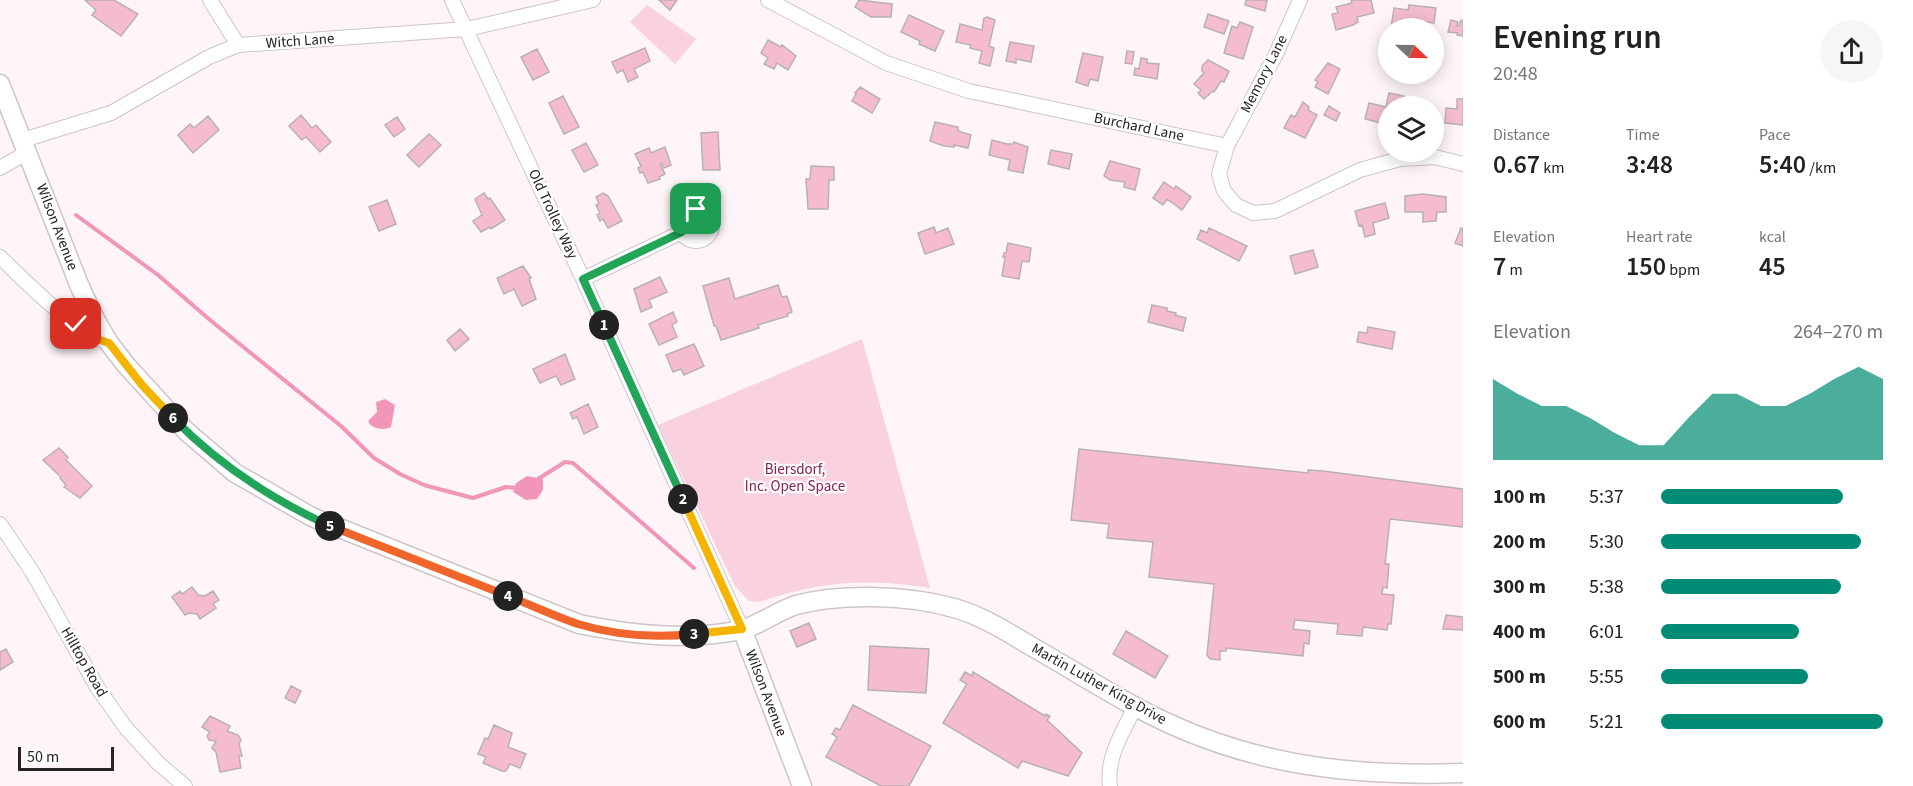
<!DOCTYPE html>
<meta charset="utf-8">
<style>
:root{--surface:#fff;--page:#f6f6f6;--text:#222;--muted:#767676;--accent:#008c74}
body{margin:0;font-family:"Source Sans 3",sans-serif;background:var(--page);color:var(--text);height:100vh;display:flex;flex-direction:column;font-size:22px;white-space:nowrap}
*{box-sizing:border-box;margin:0}
p{font-size:20px;color:var(--muted)}
.icon{flex:none;width:33px;height:33px;fill:none;stroke:currentColor;stroke-width:2;stroke-linecap:round;stroke-linejoin:round}
.map{position:relative;flex:1;overflow:hidden}
.side{display:flex;flex-direction:column;background:var(--surface);width:450px}
.side>*{flex:none}
.needle{width:39px;rotate:112deg}
.controls{position:absolute;left:1378px;top:18px;display:grid;gap:12px}
.controls a{display:grid;place-items:center;width:66px;height:66px;border-radius:50%;background:var(--surface);box-shadow:0 3px 15px #0003;font-size:30px}
.scale{position:absolute;left:18px;bottom:15px;width:96px;box-sizing:border-box;padding-left:6px;border:3px solid #282426;border-top:0;font-size:16px;line-height:21px;white-space:nowrap;color:#282426;-webkit-text-stroke:4px #fff;paint-order:stroke}
.pin{position:absolute;display:grid;place-items:center;width:51px;height:51px;color:#fff;margin:-26px;border-radius:12px;box-shadow:0 3px 9px #0006}
.km{position:absolute;width:30px;height:30px;margin:-15px;border-radius:50%;background:#222;color:#fff;font-size:16px;line-height:30px;text-align:center}
.round{display:grid;place-items:center;flex:none;width:63px;height:63px;border-radius:32px;background:var(--page)}
.headline{display:flex;align-items:center;justify-content:space-between;height:102px;padding:0 30px}
h1{font-size:33px;font-weight:600;line-height:45px}
.stats{display:grid;grid-template-columns:repeat(3,1fr);gap:9px;height:102px;padding:6px 30px}
.stats div{display:grid;align-content:center}
.stats b{font-size:26px;font-weight:600}
.stats small{font-size:16px;font-weight:400}
.stats p{font-size:16px}
.chart{height:168px;padding:12px 30px}
.chart p{display:flex;justify-content:space-between}
.chart svg{width:100%;height:108px;margin-top:6px;fill:var(--accent);opacity:.7}
ul{padding:0 30px;list-style:none;font-size:20px}
li{display:grid;grid-template-columns:96px 72px 1fr;align-items:center;height:45px}
li i{height:15px;border-radius:8px;background:var(--accent)}
main{display:flex;flex:1;min-height:0}
.map>svg:first-child{display:block}
.green{fill:#f9d1df}
.water{fill:#f196b9}
.lines{fill:none;stroke-linecap:round;stroke-linejoin:round}
.stream{stroke:#f196b9;stroke-width:4}
.building{fill:#f5bcd1;stroke:#b9b0b3;stroke-width:1.5}
.minor-casing{stroke:#cec5c8;stroke-width:16}
.secondary-casing{stroke:#cec5c8;stroke-width:21}
.minor{stroke:#fff;stroke-width:14}
.secondary{stroke:#fff;stroke-width:18}
.split-1-casing{stroke:#fff;stroke-width:12}
.split-2-casing{stroke:#fff;stroke-width:12}
.split-3-casing{stroke:#fff;stroke-width:12}
.split-4-casing{stroke:#fff;stroke-width:12}
.split-5-casing{stroke:#fff;stroke-width:12}
.split-6-casing{stroke:#fff;stroke-width:12}
.split-7-casing{stroke:#fff;stroke-width:12}
.split-1{stroke:#22a559;stroke-width:8}
.split-2{stroke:#22a559;stroke-width:8}
.split-3{stroke:#f5b400;stroke-width:8}
.split-4{stroke:#f0652b;stroke-width:8}
.split-5{stroke:#f0652b;stroke-width:8}
.split-6{stroke:#22a559;stroke-width:8}
.split-7{stroke:#f5b400;stroke-width:8}
.labels{text-anchor:middle;dominant-baseline:central;stroke-width:4.5;stroke-linejoin:round;paint-order:stroke}
.street-label{font-size:15px;fill:#282426;stroke:#fff}
.park-label{font-size:15px;fill:#881f53;stroke:#fff}
</style>
<main>
<div class="map">
<svg width="1463" height="786" viewBox="0 0 1463 786">
<rect width="100%" height="100%" fill="#fff5f8"/>
<!-- green -->
<path class="green" d="M647 5 696 39 675 64 630 22Z
M862 339 930 588C864 578 823 581 759 602L749 601 735 586 658 425Z"/>
<!-- water -->
<path class="water" d="M385 399 395 405 391 427C384 431 371 429 368 421L377 412 376 402Z
M527 476 543 479V490L537 499 526 500 513 492 516 483Z"/>
<g class="lines">
<!-- stream -->
<path class="stream" d="M76 215 158 275 210 320 341 426 374 458 400 474 424 485 473 498 506 487 519 488
M538 479 565 462 573 463 694 568"/>
</g>
<!-- building -->
<path class="building" d="M85 0H114L138 14 121 36 92 15 96 10Z
M659 0H677L670 10Z
M859 0 892 4 891 17H871L855 7Z
M1246 0H1267L1265 11 1245 5Z
M1351 0H1371L1374 13 1357 17 1358 22 1353 25 1336 30 1332 14 1338 13 1336 7 1352 3Z
M1409 5 1436 8 1434 23 1407 20 1401 21 1400 28H1391L1394 8 1408 10Z
M1208 14 1229 21 1224 34 1204 27Z
M909 15 944 31 935 51 919 44 920 41 901 32Z
M987 17 995 20 989 46 994 48 990 66 979 63 982 51 970 48 971 45 956 42 960 24 982 30 984 18Z
M1451 20 1458 22 1457 26H1459L1461 20 1463 21V36L1457 35 1458 33 1448 32Z
M1240 22 1253 27 1243 59 1224 53 1232 26 1237 28Z
M768 40 781 47 782 45 796 56 788 70 777 63 774 69 764 64 768 58 761 53Z
M1010 42 1034 46 1031 62 1016 59V63L1006 61Z
M645 48 650 61 634 69 638 77 628 82 623 70 617 73 612 62Z
M537 49 549 72 533 80 521 57Z
M1127 51 1134 52 1132 64 1125 63Z
M1083 53 1103 57 1098 81 1090 79 1088 86 1076 82Z
M1141 58 1147 59V63L1159 64 1157 79 1134 75 1135 68 1139 69Z
M1208 60 1229 71 1224 82 1221 81 1214 92 1213 91 1204 99 1198 93 1201 90 1194 84 1204 73 1202 71V66Z
M1328 63 1340 69 1328 94 1315 87 1318 82 1315 80Z
M860 87 880 99 872 113 852 101 856 94 855 93Z
M1389 93 1404 96 1401 106H1389V125L1365 119 1369 103 1386 107Z
M563 96 579 127 564 134 549 103Z
M1457 99H1463V125L1445 123 1446 108 1457 109Z
M1303 102 1309 107 1308 110 1317 115 1305 138 1284 128 1291 115 1295 117Z
M1329 106 1340 113 1336 121 1324 115Z
M301 115 312 128 316 125 331 142 320 152 306 137 302 140 289 126Z
M208 116 219 130 193 153 178 135 190 124 194 128Z
M397 117 405 129 394 137 385 125Z
M935 122 958 127V131L971 135 968 148 954 145V147L944 146 930 141Z
M718 132 720 170H703L701 133Z
M429 134 441 145 419 167 407 155Z
M992 140 1007 144H1013L1014 142 1028 147 1023 173 1008 170 1010 160 989 155Z
M586 143 598 165 584 172 572 150Z
M665 147 671 165 664 168 662 163 660 164 665 174 659 177 660 179 648 183 643 172 640 173 638 168 641 166 635 154 649 148 651 153Z
M1051 150 1072 154 1069 169 1048 164Z
M1110 161 1140 169 1135 190 1124 187 1125 182 1110 180 1104 176Z
M811 166 834 167V180H829L828 209H808L806 179H810Z
M1164 182 1174 189 1176 186 1191 197 1182 210 1167 199 1163 205 1153 198Z
M484 193 488 199 490 198 505 220 491 229 490 227 481 232 473 221 482 215 475 199Z
M603 193 608 196 622 221 608 228 603 219 600 221 597 215 600 213 596 205 599 203 596 197Z
M1423 194 1446 197V212H1437L1436 221 1423 222V212H1405V196Z
M387 200 396 224 379 231 369 207Z
M1385 203 1389 218 1373 223 1375 234 1365 237 1362 225 1359 226 1355 211Z
M934 227 936 233 948 228 954 244 925 254 918 233Z
M1209 228 1247 246 1239 261 1197 239 1201 230 1207 233Z
M1461 228 1463 229V246L1455 243Z
M1008 243 1031 248 1029 262 1022 261 1019 279 1002 276 1005 257H1003L1004 253H1006Z
M1313 250 1318 267 1295 274 1290 256Z
M523 266 531 278 529 279 536 299 522 306 514 289 504 294 497 278Z
M660 277 667 292 649 300 652 307 641 312 634 289Z
M729 278 735 299 778 285 782 297 787 296 792 312 787 314 788 316 758 325 759 328 721 340 716 326H714L703 286Z
M1152 305 1167 308V311L1176 313 1175 315 1186 318 1183 331 1148 322Z
M673 312 677 322 672 325 677 337 659 345 649 324Z
M1368 327 1395 332 1392 349 1357 342 1359 332 1367 333Z
M460 329 469 339 455 351 447 340Z
M694 344 704 366 684 375 681 369 673 372 666 355Z
M565 354 575 379 561 385 556 376 540 383 533 369Z
M588 404 598 427 584 434 577 417 573 419 570 413Z
M59 448 68 457 66 460 92 486 80 498 64 487 66 485 60 478 61 477 43 460Z
M1079 449 1308 473V470L1323 471 1463 489V527L1390 519 1385 564H1389L1387 588 1383 587 1382 594 1394 595 1391 624H1388L1387 630 1363 627 1362 636 1337 634 1338 624 1295 620 1293 629 1310 631 1309 644 1304 643 1303 656 1226 648V651H1220V660L1210 659 1207 655 1214 584 1149 577 1153 542 1107 538 1109 524 1071 520Z
M192 587 198 595 205 596 213 591 219 600 213 604 216 608 200 619 197 614 189 613 185 615 172 597 180 591 182 594Z
M1446 615 1463 617V630L1443 629Z
M809 623 816 639 797 647 790 631Z
M1126 631 1168 656 1155 678 1113 654Z
M870 646 929 649 926 693 868 690Z
M6 649 13 662 0 670V652Z
M965 672 972 676 973 672 1045 716 1046 714 1050 716 1047 720 1082 753 1068 776 1022 761 1018 768 943 723 967 684 960 680Z
M291 686 301 691 295 703 285 698Z
M853 705 931 746 909 786H881L826 757 837 737 832 734 836 728 840 730Z
M210 716 230 726 227 731 238 735 241 740 239 744 242 756H239L241 768 220 772 216 752 212 748 216 741 209 740 207 736 210 732 202 727Z
M494 725 512 733 508 747 526 754 520 768 510 764 506 771H502L483 763 486 757 478 754 485 738 488 739Z"/>
<g class="lines">
<defs>
<path id="minor" d="M210 0 238 45
M452 0 583 279 742 629
M768 0 886 63 969 91 1227 146
M1300 0 1276 54 1227 146 1219 174 1224 191 1236 205 1253 213 1275 211 1360 170 1400 159 1435 157 1463 164
M23 140 111 113 209 57 238 45 467 29 593 0
M0 168 28 152
M680 225a16 16 0 1 1 32 0a16 16 0 1 1-32 0Z
M0 257C28 284 73 330 109 343
M583 279 682 232
M0 524 33 573 97 687 126 728 158 763 185 786
M1110 786C1106 757 1123 732 1135 707"/>
<path id="secondary" d="M0 84 80 287 95 319 109 343 126 365 186 431 235 473 312 517 579 624C632 635 687 641 741 630 760 625 777 611 796 605 841 593 909 595 954 608 980 615 1006 631 1029 645 1064 665 1098 686 1134 706 1240 764 1344 777 1463 773
M742 629 802 786"/>
</defs>
<!-- minor casing -->
<use href="#minor" class="minor-casing"/>
<!-- secondary casing -->
<use href="#secondary" class="secondary-casing"/>
<!-- minor -->
<use href="#minor" class="minor"/>
<!-- secondary -->
<use href="#secondary" class="secondary"/>
</g>
<g class="lines">
<defs>
<path id="split-1" d="M604 325 583 279 682 232V218L688 211 696 209"/>
<path id="split-2" d="M604 325 683 499"/>
<path id="split-3" d="M683 499 742 629 694 634"/>
<path id="split-4" d="M508 596C531 605 554 616 578 624 614 635 656 638 694 634"/>
<path id="split-5" d="M330 526 508 596"/>
<path id="split-6" d="M173 418C219 465 271 499 330 526"/>
<path id="split-7" d="M76 324 97 339 109 343 142 385 173 418"/>
</defs>
<!-- split-1 casing -->
<use href="#split-1" class="split-1-casing"/>
<!-- split-2 casing -->
<use href="#split-2" class="split-2-casing"/>
<!-- split-3 casing -->
<use href="#split-3" class="split-3-casing"/>
<!-- split-4 casing -->
<use href="#split-4" class="split-4-casing"/>
<!-- split-5 casing -->
<use href="#split-5" class="split-5-casing"/>
<!-- split-6 casing -->
<use href="#split-6" class="split-6-casing"/>
<!-- split-7 casing -->
<use href="#split-7" class="split-7-casing"/>
<!-- split-1 -->
<use href="#split-1" class="split-1"/>
<!-- split-2 -->
<use href="#split-2" class="split-2"/>
<!-- split-3 -->
<use href="#split-3" class="split-3"/>
<!-- split-4 -->
<use href="#split-4" class="split-4"/>
<!-- split-5 -->
<use href="#split-5" class="split-5"/>
<!-- split-6 -->
<use href="#split-6" class="split-6"/>
<!-- split-7 -->
<use href="#split-7" class="split-7"/>
</g>
<g class="labels">
<!-- street labels -->
<g class="street-label">
<text transform="translate(300 41) rotate(-4)">Witch Lane</text>
<text transform="translate(1264 74) rotate(-63)">Memory Lane</text>
<text transform="translate(1139 127) rotate(12)">Burchard Lane</text>
<text transform="translate(553 214) rotate(65)">Old Trolley Way</text>
<text transform="translate(57 227) rotate(69)">Wilson Avenue</text>
<text transform="translate(84 662) rotate(60)">Hilltop Road</text>
<text transform="translate(1099 684) rotate(29)">Martin Luther King Drive</text>
<text transform="translate(766 693) rotate(69)">Wilson Avenue</text>
</g>
<!-- park labels -->
<g class="park-label">
<text x="795" y="469">Biersdorf,<tspan x="795" dy="17">Inc. Open Space</tspan></text>
</g>
</g>
</svg>
<div class="controls">
<a><svg class="needle" viewBox="-14 -14 28 28"><path d="M0-13l5 13h-10z" fill="#e53935"/><path d="M0 13l5-13h-10z" fill="#767676"/></svg></a>
<a><svg class="icon" aria-label="layers" viewBox="0 0 24 24"><path d="M12 4l9 5-9 5-9-5zM3 14l9 5 9-5"/></svg></a>
</div>
<div class="scale">50 m</div>
<div class="pin" style="left:696px;top:209px;background:#1e9e55"><svg class="icon" aria-label="arrive" viewBox="0 0 24 24"><path d="M6 21V4h12l-3 4 3 4H6"/></svg></div>
<div class="pin" style="left:76px;top:324px;background:#d93025"><svg class="icon" aria-label="check" viewBox="0 0 24 24"><path d="M5 12l5 5 9-10"/></svg></div>
<b class="km" style="left:604px;top:325px">1</b>
<b class="km" style="left:683px;top:499px">2</b>
<b class="km" style="left:694px;top:634px">3</b>
<b class="km" style="left:508px;top:596px">4</b>
<b class="km" style="left:330px;top:526px">5</b>
<b class="km" style="left:173px;top:418px">6</b>
</div>
<section class="side">
<div class="headline"><div><h1>Evening run</h1><p>20:48</p></div><a class="round"><svg class="icon" aria-label="share" viewBox="0 0 24 24"><path d="M12 15V3M7 8l5-5 5 5M5 13v7h14v-7"/></svg></a></div>
<div class="stats">
<div><p>Distance</p><b>0.67<small> km</small></b></div>
<div><p>Time</p><b>3:48</b></div>
<div><p>Pace</p><b>5:40<small> /km</small></b></div>
</div>
<div class="stats">
<div><p>Elevation</p><b>7<small> m</small></b></div>
<div><p>Heart rate</p><b>150<small> bpm</small></b></div>
<div><p>kcal</p><b>45</b></div>
</div>
<div class="chart"><p><span>Elevation</span>264–270 m</p>
<svg viewBox="0 0 160 44" preserveAspectRatio="none"><path d="M0 44V11L10 17L20 22L30 22L40 27L50 33L60 38L70 38L80 27L90 17L100 17L110 22L120 22L130 17L140 11L150 6L160 11V44z"/></svg>
</div>
<ul>
<li><b>100 m</b>5:37<i style="width:82%"></i></li>
<li><b>200 m</b>5:30<i style="width:90%"></i></li>
<li><b>300 m</b>5:38<i style="width:81%"></i></li>
<li><b>400 m</b>6:01<i style="width:62%"></i></li>
<li><b>500 m</b>5:55<i style="width:66%"></i></li>
<li><b>600 m</b>5:21<i style="width:100%"></i></li>
</ul>
</section>
</main>
